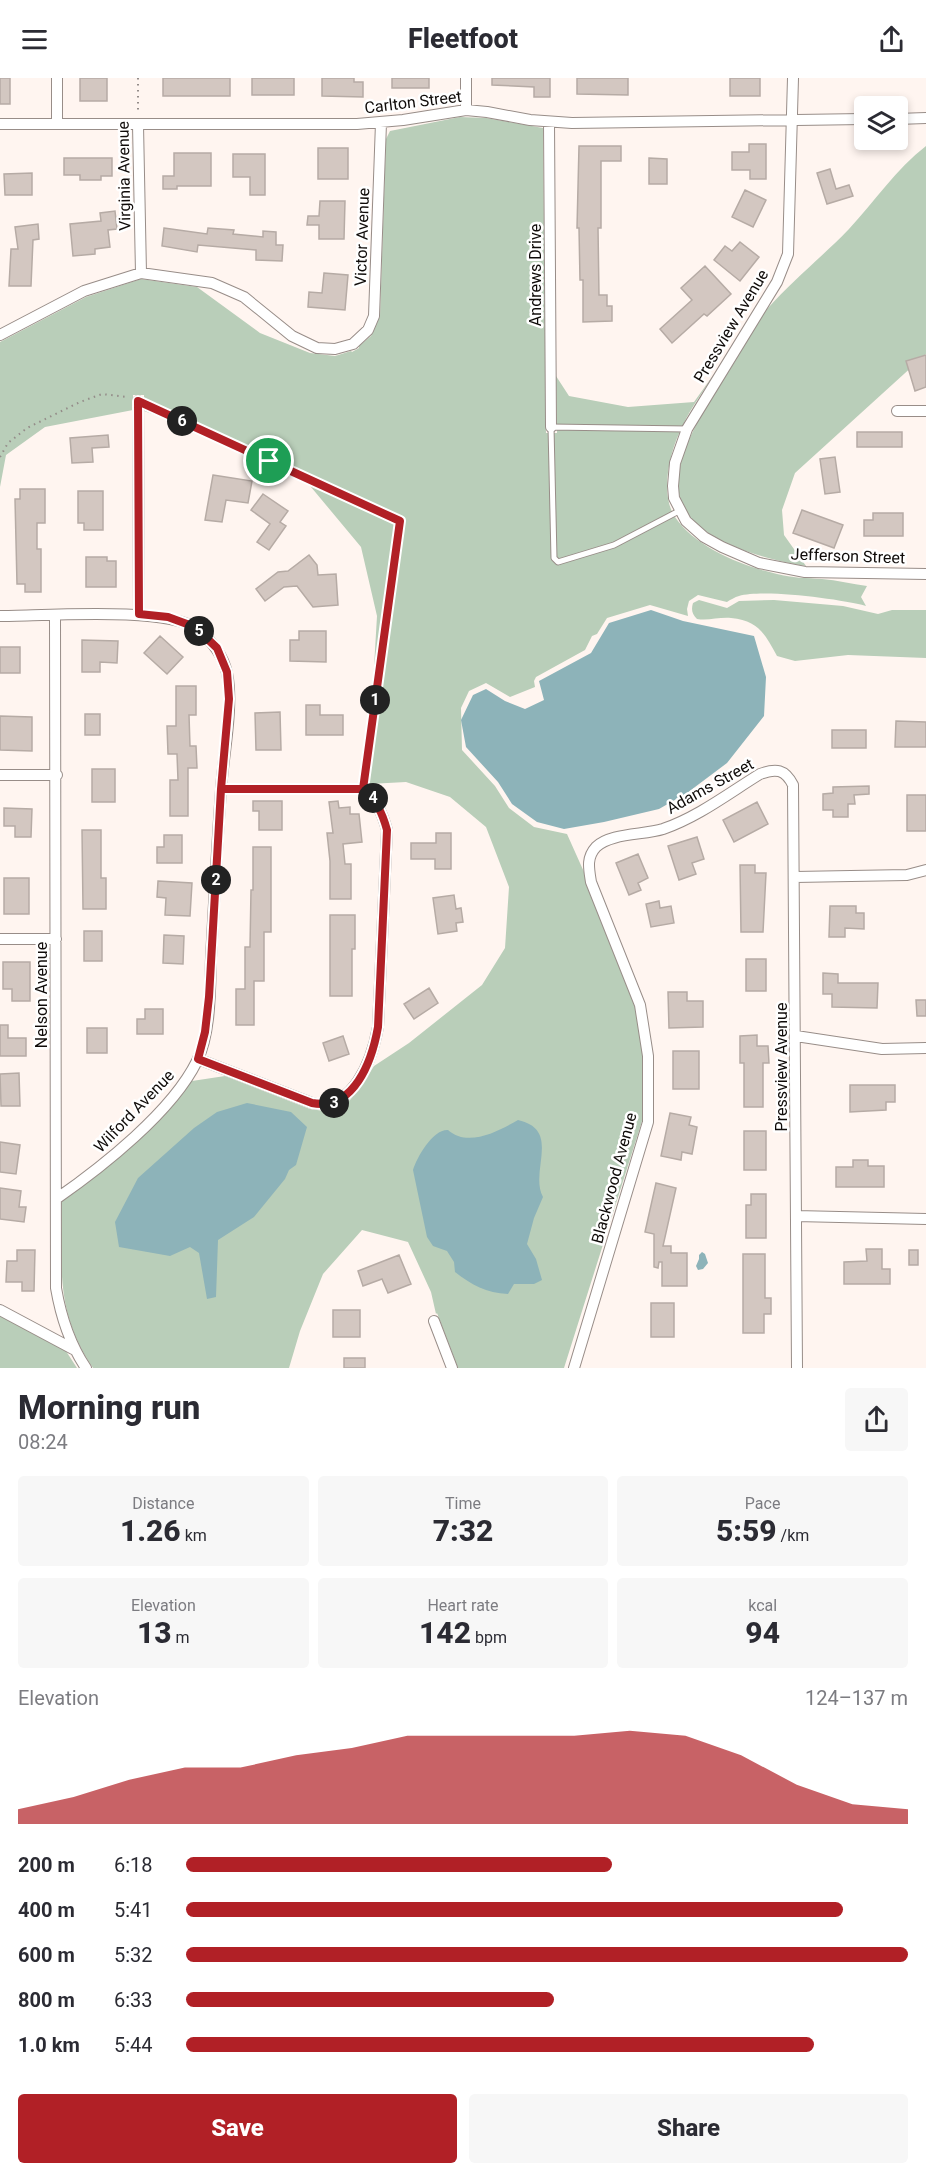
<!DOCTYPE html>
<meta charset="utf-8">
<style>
:root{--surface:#fff;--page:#f7f7f7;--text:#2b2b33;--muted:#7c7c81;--accent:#b12026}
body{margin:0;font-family:Roboto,sans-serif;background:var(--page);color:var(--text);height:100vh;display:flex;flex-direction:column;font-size:22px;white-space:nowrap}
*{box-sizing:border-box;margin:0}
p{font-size:20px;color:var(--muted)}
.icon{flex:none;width:33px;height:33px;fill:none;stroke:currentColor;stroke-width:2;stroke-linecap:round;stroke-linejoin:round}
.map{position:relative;height:1290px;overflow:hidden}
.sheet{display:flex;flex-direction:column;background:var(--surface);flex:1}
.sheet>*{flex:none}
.buttons{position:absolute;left:854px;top:18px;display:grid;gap:12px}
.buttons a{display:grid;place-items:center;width:54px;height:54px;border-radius:6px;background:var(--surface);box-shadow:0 3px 9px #0003;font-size:30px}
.pin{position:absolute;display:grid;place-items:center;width:51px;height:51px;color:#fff;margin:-26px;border:3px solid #fff;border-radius:50%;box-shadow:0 2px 6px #0007}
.km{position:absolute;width:30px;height:30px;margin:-15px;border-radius:50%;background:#222;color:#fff;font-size:16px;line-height:30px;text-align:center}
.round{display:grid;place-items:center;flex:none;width:63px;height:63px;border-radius:6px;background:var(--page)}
.summary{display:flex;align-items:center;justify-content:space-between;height:102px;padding:0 18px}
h1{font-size:33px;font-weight:800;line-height:45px}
.stats{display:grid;grid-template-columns:repeat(3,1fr);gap:9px;height:102px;padding:6px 18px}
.stats div{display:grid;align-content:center;border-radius:6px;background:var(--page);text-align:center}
.stats b{font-size:30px;font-weight:800}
.stats small{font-size:16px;font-weight:400}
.stats p{font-size:16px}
.chart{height:168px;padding:12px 18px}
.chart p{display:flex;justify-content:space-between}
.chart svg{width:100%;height:108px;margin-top:6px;fill:var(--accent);opacity:.7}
.button{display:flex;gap:12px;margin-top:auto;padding:12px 18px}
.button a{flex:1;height:69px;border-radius:6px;background:var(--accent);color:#fff;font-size:24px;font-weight:800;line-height:69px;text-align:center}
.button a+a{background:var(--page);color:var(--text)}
ul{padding:0 18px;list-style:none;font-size:20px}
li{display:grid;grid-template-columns:96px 72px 1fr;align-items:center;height:45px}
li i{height:15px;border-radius:8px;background:var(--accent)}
header{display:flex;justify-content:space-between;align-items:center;height:78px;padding:0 18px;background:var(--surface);font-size:27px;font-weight:800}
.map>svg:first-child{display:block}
.green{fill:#b9ceb9}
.water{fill:#8db3b9}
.building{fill:#d3c7c1;stroke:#b6aba5;stroke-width:1.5}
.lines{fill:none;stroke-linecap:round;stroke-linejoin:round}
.service-casing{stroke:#988d88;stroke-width:7}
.minor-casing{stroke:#988d88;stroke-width:12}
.path{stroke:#948c89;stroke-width:2;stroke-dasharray:1.5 4.5;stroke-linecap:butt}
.service{stroke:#fff;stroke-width:5}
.minor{stroke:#fff;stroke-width:10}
.route-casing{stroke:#fff;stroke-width:12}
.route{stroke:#b12026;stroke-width:8}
.labels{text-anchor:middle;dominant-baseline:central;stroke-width:5;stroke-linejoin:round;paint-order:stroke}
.street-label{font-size:16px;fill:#0f0b09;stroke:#fff}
</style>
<header><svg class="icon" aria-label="menu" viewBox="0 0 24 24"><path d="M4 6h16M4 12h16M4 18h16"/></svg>Fleetfoot<svg class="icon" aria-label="share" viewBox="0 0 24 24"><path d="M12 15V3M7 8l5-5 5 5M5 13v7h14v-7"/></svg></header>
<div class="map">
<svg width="926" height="1290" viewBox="0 0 926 1290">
<rect width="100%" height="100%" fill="#fff5f0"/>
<!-- green -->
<path class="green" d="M460 39 486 40 543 50 546 355H557L556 298 569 318 628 329 694 324 714 296C704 313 691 329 683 347 670 372 659 415 675 439 695 469 742 488 777 496 792 500 806 500 822 501 837 502 852 506 867 508L861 519 866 528C839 521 765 511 739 518 735 519 730 522 727 524L698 517 689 523 687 531 688 538 650 527 607 540 597 556 592 558 585 572 536 599 534 603 535 609 510 619 486 605 469 613 461 630 462 672 495 708 509 730 534 749 567 756 584 794 586 806 635 929 643 977V1040L564 1290H458L437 1235 436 1236 431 1214 408 1164 362 1152 323 1196 300 1253 289 1290H93C55 1234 62 1190 61 1124 113 1088 151 1052 192 1003L225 998 310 1031 324 1033 337 1030 350 1022 362 1007 374 988 409 965 482 907 505 870 509 809 486 749 450 719 406 704 369 706 363 683 370 657 377 538 361 469 306 403 189 349 144 333V317H133V332L45 349 6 377 0 409V264L86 219 141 201 197 209 260 255 310 275 335 278 351 273 352 274 359 270V268L371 258 380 238 386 61 390 53Z
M926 68V276L795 395 782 432 784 457 806 488C768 482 691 463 680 420 669 375 715 317 737 280 747 264 756 244 768 230 793 202 823 178 849 151 875 123 896 91 926 68Z
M699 522 727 530 739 523 774 522 843 528 878 536 892 532H926V580L848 577 795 583 777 578C765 556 759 543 731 540 719 539 708 543 697 541 692 536 691 532 693 525Z
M0 1237 64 1270 77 1290H0Z"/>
<!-- water -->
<path class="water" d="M651 532 683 543 754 558 766 599 764 638 727 685 687 715 659 731 604 744 564 751 537 744 512 726 498 704 466 669 461 642 473 617 486 611 505 623 525 631 544 622 539 603 591 575 609 545Z
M247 1025 291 1034 307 1049 296 1087 289 1092 285 1101 254 1139 218 1162 216 1219 207 1221 199 1175 190 1169 170 1178 119 1169 115 1144 138 1100 194 1050 217 1034Z
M518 1042C562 1052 529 1093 543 1119L534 1140 527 1166 536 1181 542 1202 534 1206H514L508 1216C486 1215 472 1207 455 1194L454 1184 447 1173 433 1168 427 1159 413 1092C417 1079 433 1051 448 1052 468 1070 499 1053 518 1042Z
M702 1174 705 1176 708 1185 703 1191 698 1192 696 1188 699 1181V1177Z"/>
<!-- building -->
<path class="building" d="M0 0H10V26H0Z
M80 0H107V23H80Z
M163 0H230V18H163Z
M252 0H294V17H252Z
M322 0H354V4H363V19L322 18Z
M392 0H429V10H392Z
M492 0H550V19H534V9L492 7Z
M577 0H628V17L577 16Z
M730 0H760V18H730Z
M749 66H766V101H750V92H732V74H749Z
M579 68H621V83H601V150H598L599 217H607V228H612V243L583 244V202H580L579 150H577Z
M318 70H348V101H318Z
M174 75H211V108H177V111H163V98H174Z
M233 76H265V117H250V99H233Z
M64 80H112V98H101V102H80V97H64Z
M649 80 667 81V106H649Z
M830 91 836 111 849 107 853 118 827 126 817 95Z
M32 95V117H5L4 96Z
M745 112 766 122 753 149 732 139Z
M320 123H345L344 161H319V147H307L308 138H319Z
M115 133 117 151 108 152 110 169 95 171V176L73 178 70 146 101 143 100 135Z
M38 146 39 161 33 162 31 208H9L11 171H18L15 149Z
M164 150 207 156 208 150 234 152 233 156 263 159V153L276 154V167H283L282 183 256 182V172L198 167 197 174 162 168Z
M740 164 759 179 740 203 714 182 725 168 732 173Z
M705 188 731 216 707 238 704 236 672 265 660 251 692 222 681 210Z
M324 195 348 197 345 232 308 229 309 214 322 215Z
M926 277V309L915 313 906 283Z
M857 354H902V369H857Z
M108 357 109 369 92 370 93 384 72 385 70 360Z
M835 379 840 414 825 416 820 381Z
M213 397 252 403 248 425 226 422 222 444 205 442Z
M20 411H45V445H37V471H41V514H25V506H17L15 421H20Z
M78 413H103V452H84V445H78Z
M263 416 288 433 280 444 286 448 269 472 257 464 270 446 251 432Z
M802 432 843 447 834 470 793 455Z
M873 435H903V458H864V442H873Z
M309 477 317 487 318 497 336 496 338 527 313 529 297 508 284 509 265 523 256 511 278 494 288 493Z
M86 479H107V483H116V509H86Z
M299 553H326V584L290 583V562H299Z
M160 558 183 579 167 596 144 575Z
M82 562 118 563 117 585 100 584V594H82Z
M0 569H20V595H0Z
M176 608H196V637H189L190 668H196L197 690H188V738H170V702H178L177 676H168L167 648H176Z
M306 627H320V637H343V657H306Z
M280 634 281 672H256L255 635Z
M85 636H100V657H85Z
M0 638 32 639V673L0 672Z
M896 643 926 644V669H895Z
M832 652H866V670H832Z
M92 691H115V724H92Z
M869 708V716L854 717 855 726H848V739H833V732H823V716L833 715V709Z
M907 717H926V753H907Z
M253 723H282V752H259V733H253Z
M338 723 339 730 350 729V736H359L362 764 343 766 345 786H351V821H330V783L327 755H333L329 724Z
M757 724 768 746 734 764 723 742Z
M4 730 32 731 31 759H15V748H4Z
M82 752H101V800H106V831H83Z
M436 755H451V791H435V781H411V765H436Z
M164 757H182V785H157V769H164Z
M697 759 704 781 692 785 696 796 679 802 668 768Z
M253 769H271V854H264V903H254V947H236V911H245V869H250L251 812H253Z
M638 776 648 800 638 805 641 812 629 817 616 785Z
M740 787H755V795H766L763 854H741Z
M4 800H29V836H4Z
M158 803 192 805 190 838 165 837 166 820 157 819Z
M454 817 456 831 461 830 463 844 456 845 457 853 438 856 433 820Z
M659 823 660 830 671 828 674 845 651 849 646 826Z
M830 828H856V835H864V851L845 850V859H829Z
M330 837H355V871H352V918H330Z
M84 853H102V883H84Z
M164 857 184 858 183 886 163 885Z
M746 881H766V913H746Z
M3 884H30V923H12V911H3Z
M823 895 838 896V905H878L877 930 832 929V916H823Z
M429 910 438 925 414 941 404 926Z
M668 914H687V923H703V949L669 950Z
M916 922H926V938H917Z
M145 931H163V956H137V941H145Z
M0 947H8V960H26V978H0Z
M87 950H107V975H87Z
M757 957V968H768L769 985H763V1029H744V985H740V958Z
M343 958 349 976 329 983 323 965Z
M673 973H699V1011H673Z
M19 995 20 1028H1L0 996Z
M850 1007H895V1024H886V1032L850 1034Z
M670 1035 691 1039 689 1047 697 1049 692 1076 682 1074 681 1082 661 1078Z
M744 1053H766V1092H744Z
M0 1064 20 1067 16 1096 0 1094Z
M853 1082H868V1088H884V1109H836V1089H853Z
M656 1105 676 1110 663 1168H671V1175H687V1208H662V1184H659L658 1190 654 1189V1156L645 1154Z
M0 1110 21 1113 19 1129H26L24 1144 0 1141Z
M751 1116H766V1160H746V1127H751Z
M866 1171H882V1191H890V1206H844V1184L867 1183Z
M17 1172H35L34 1213H22V1204H6L7 1183H17Z
M909 1172H918V1187H909Z
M743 1176H765V1220H771V1236H764V1255H743Z
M399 1177 411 1206 388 1215 382 1201 363 1208 358 1193Z
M651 1225H674V1259H651Z
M333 1232H360V1259H333Z
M344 1280H365V1290H344Z"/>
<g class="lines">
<defs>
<path id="service" d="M679 433 614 467 558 484 554 480 551 349 687 351"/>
<path id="minor" d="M57 0V46
M466 0V32
M793 0 788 176 777 204 687 351 675 385 673 408 674 420 686 443 704 459 722 469 759 485 805 494 926 496
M897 41 926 40
M549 45 551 349
M0 46H357L403 42 466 32 487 34 530 42 572 45 864 41
M138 47 141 195
M0 257 84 213 141 195 212 205 244 219 292 258 317 270 335 271 353 266 368 252 374 238 381 45
M138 323 139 536
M897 333H926
M55 537 56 1210C61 1239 69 1265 86 1290
M0 538C42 538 167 528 197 551 211 562 223 577 227 595 234 628 223 678 221 712 217 768 214 824 211 880 210 910 211 955 197 983 172 1034 102 1089 56 1121
M0 697H57
M795 799 907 797 926 792
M0 861H56
M796 958 882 971 926 970
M198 981 312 1025C353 1034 372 982 378 949L387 752C382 734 377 724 363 711H221
M796 1138 926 1141
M0 1232 73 1271
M434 1243 452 1290
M574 1290 648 1044V978L640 927 591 804C589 791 586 780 596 769 610 755 644 757 663 751 698 739 729 715 760 696 776 690 785 691 793 707L797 1290"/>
</defs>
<!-- service casing -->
<use href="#service" class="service-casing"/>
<!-- minor casing -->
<use href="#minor" class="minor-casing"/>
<!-- path -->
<path class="path" d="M138 0V36
M149 328 400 443 364 703
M0 379 8 365 27 350 80 324 102 316 127 319"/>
<!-- service -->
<use href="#service" class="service"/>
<!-- minor -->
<use href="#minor" class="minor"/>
</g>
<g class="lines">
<defs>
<path id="route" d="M269 383 400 443 363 711H221L209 919 205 954 198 981 312 1025C354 1033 372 983 378 949L387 752C382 734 377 724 363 711H221L229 621 227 594 217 570 195 549 168 539 139 536 138 323 269 383"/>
</defs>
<!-- route casing -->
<use href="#route" class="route-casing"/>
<!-- route -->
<use href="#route" class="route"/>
</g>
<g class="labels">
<!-- street labels -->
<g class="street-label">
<text transform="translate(413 24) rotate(-7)">Carlton Street</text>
<text transform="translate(124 98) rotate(-91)">Virginia Avenue</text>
<text transform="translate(362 159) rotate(-88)">Victor Avenue</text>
<text transform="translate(535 197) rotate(-90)">Andrews Drive</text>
<text transform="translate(731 248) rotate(-59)">Pressview Avenue</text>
<text transform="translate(848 478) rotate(2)">Jefferson Street</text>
<text transform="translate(710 708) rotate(-29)">Adams Street</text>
<text transform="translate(41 917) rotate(-90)">Nelson Avenue</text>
<text transform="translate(781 989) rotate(-90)">Pressview Avenue</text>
<text transform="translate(134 1033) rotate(-46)">Wilford Avenue</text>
<text transform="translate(614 1100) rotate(-75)">Blackwood Avenue</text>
</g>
</g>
</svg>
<div class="buttons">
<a><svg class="icon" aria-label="layers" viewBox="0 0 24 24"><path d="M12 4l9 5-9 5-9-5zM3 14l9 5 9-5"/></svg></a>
</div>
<div class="pin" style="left:269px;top:383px;background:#1e9e55"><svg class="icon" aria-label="arrive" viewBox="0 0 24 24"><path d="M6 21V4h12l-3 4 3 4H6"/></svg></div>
<b class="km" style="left:375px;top:622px">1</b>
<b class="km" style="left:216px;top:802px">2</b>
<b class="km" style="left:334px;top:1025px">3</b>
<b class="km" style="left:373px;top:720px">4</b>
<b class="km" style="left:199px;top:553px">5</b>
<b class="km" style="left:182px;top:343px">6</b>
</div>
<section class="sheet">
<div class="summary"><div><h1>Morning run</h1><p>08:24</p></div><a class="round"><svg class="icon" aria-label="share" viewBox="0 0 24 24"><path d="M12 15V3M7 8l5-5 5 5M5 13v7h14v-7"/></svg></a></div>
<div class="stats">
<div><p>Distance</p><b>1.26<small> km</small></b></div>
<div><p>Time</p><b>7:32</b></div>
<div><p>Pace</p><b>5:59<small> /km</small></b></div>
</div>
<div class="stats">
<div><p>Elevation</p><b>13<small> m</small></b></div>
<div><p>Heart rate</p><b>142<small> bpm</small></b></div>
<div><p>kcal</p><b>94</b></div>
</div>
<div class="chart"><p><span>Elevation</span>124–137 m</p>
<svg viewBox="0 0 160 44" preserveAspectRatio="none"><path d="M0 44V38L10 33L20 26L30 21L40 21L50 16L60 13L70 8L80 8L90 8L100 8L110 6L120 8L130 16L140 28L150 36L160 38V44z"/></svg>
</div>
<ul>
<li><b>200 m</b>6:18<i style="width:59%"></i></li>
<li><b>400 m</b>5:41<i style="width:91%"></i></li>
<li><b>600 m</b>5:32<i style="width:100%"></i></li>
<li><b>800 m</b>6:33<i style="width:51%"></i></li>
<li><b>1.0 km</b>5:44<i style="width:87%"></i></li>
</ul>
<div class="button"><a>Save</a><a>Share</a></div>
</section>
